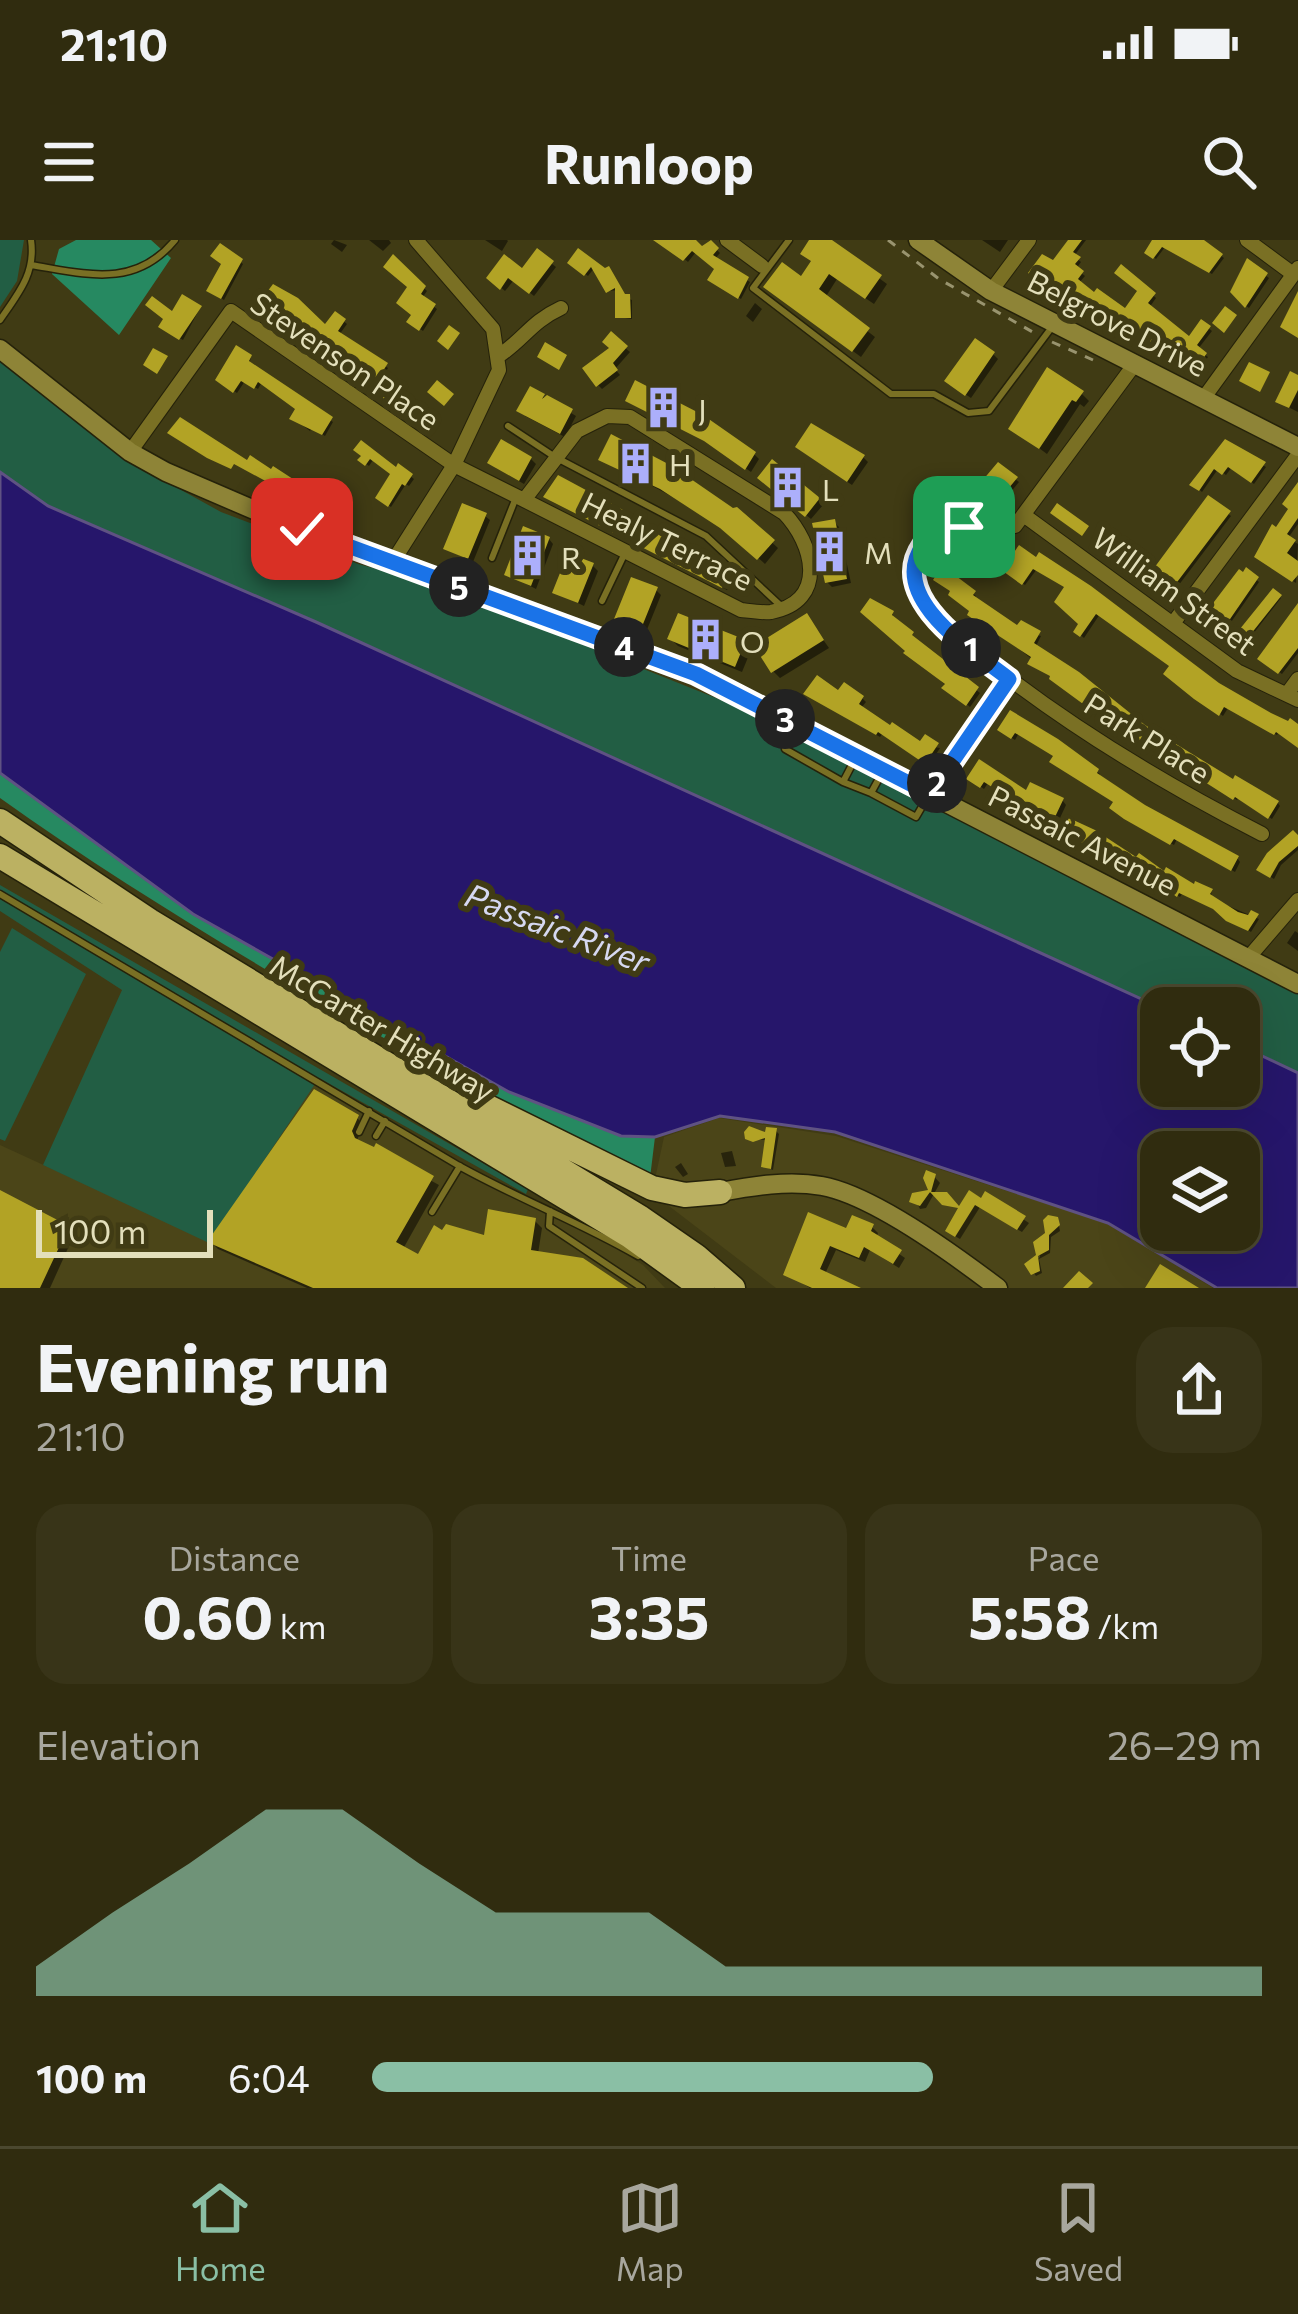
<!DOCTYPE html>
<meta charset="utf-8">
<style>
:root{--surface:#302c0f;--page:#383418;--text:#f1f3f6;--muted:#a8a79e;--line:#4b482f;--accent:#8abfa5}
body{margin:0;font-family:Commissioner,sans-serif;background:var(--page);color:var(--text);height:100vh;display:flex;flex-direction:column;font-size:45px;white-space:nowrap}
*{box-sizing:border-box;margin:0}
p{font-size:39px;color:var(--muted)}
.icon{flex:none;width:66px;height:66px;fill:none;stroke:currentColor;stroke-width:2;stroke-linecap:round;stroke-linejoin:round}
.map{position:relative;height:1048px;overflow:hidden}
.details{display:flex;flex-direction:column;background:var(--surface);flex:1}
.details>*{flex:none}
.buttons{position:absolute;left:1140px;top:747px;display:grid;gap:24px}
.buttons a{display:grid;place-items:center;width:120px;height:120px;border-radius:24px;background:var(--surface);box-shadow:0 12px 48px #0002,0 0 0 3px var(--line);font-size:60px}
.scale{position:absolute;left:36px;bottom:30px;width:177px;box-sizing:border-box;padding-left:12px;border:6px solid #e3dfbb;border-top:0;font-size:33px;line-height:42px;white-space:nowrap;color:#e3dfbb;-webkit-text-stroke:9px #403b14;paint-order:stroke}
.pin{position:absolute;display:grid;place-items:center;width:102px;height:102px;color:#fff;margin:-51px;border-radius:24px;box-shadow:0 6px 18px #0006}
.km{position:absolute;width:60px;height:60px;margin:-30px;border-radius:50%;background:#222;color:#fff;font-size:33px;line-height:60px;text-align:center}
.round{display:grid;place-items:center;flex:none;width:126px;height:126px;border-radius:36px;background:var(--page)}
.overview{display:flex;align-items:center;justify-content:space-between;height:204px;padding:0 36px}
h1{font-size:66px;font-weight:700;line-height:90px}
.stats{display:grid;grid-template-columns:repeat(3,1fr);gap:18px;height:204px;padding:12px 36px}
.stats div{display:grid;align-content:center;border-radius:30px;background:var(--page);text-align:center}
.stats b{font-size:60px;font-weight:700}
.stats small{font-size:33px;font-weight:400}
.stats p{font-size:33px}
.chart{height:336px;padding:24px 36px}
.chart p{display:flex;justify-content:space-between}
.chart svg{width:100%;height:216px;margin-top:12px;fill:var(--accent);opacity:.7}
ul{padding:0 36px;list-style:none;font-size:39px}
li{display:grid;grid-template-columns:192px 144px 1fr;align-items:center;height:90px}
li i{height:30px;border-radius:15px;background:var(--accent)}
.status{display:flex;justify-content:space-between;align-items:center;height:84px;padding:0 60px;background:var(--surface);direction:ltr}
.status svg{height:33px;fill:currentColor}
header{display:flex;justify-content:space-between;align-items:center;height:156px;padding:0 36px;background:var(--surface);font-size:54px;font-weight:700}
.dock{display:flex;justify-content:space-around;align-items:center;height:168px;border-top:3px solid var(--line);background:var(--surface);font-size:33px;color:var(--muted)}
.dock a{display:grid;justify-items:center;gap:6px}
.dock .active{color:var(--accent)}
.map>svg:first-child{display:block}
.built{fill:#4b4518}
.green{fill:#225e44}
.forest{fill:#268961}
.water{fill:#26166b;stroke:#5f5283;stroke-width:3;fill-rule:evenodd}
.shadow{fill:#0007}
.building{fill:#b2a325}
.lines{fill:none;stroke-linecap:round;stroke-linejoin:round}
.lane-casing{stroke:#25220a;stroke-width:9}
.street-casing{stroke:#25220a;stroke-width:16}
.secondary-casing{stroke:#25220a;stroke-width:21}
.highway-casing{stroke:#25220a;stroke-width:27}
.path{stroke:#99946f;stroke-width:3;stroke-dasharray:9 9;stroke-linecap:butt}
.lane{stroke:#7a7024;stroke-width:6}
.street{stroke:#7a7024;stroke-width:14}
.secondary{stroke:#8e8437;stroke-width:18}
.highway{stroke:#bbb162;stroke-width:24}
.route-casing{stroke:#fff;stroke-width:24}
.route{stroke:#1a73e8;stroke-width:15}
.labels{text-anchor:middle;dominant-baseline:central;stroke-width:12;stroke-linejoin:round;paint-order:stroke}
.street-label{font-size:30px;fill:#e3dfbb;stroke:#403b14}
.poi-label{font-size:30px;fill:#e3dfbb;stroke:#403b14;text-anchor:start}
.water-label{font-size:33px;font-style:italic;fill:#d6d8f1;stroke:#403b14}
</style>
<div class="status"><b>21:10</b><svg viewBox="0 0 49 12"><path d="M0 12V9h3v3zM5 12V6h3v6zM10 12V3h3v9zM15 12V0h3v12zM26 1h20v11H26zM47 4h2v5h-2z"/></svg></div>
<header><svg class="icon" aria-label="menu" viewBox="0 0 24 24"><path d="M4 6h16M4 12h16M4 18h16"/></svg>Runloop<svg class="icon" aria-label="search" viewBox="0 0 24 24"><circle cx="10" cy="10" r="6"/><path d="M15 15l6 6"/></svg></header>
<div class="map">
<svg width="1298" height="1048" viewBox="0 0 1298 1048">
<rect width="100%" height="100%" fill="#403b14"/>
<!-- built -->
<path class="built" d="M316 842 484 937 567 977 643 1025 665 1048H0V905L209 1001Z
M719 878 836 896 1107 983 1213 1048H776L652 953 664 897Z"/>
<!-- green -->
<path class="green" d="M0 0H24L17 41 0 67Z
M0 121 127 220 221 272 358 324 429 343 766 478 1298 754V833L1239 805V768H1161L47 266 0 232Z
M0 645 528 949 526 954 319 838 209 1003 43 925 122 750 0 671Z
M12 688 86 734 5 901 0 899V712Z"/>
<!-- forest -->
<path class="forest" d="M76 0H151L171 18 119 95 52 34 59 9Z
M0 533 193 674 509 852 621 896 655 897 650 938C539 886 432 826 326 765 215 700 105 633 0 558Z"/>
<!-- water -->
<path class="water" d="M0 232 48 266 316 382 1161 768V846H1239V805L1298 833V1048H1217L1108 983 835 892 720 876 655 897 621 896 509 852 193 674 0 533ZM1161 912H1239V990H1161Z"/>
<!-- shadow -->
<path class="shadow" d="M334 0 347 5 342 12 331 4Z
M369 0H389L391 3 383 11Z
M485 0H507L508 1 502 11Z
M662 0H689L703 10 709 2 720 13 714 20 750 42 741 59 713 42 717 28 696 12 688 22Z
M813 0H827L887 44 874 64 837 39 825 58 875 97 861 117 774 53 801 40 814 22Z
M982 0H1008L1000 12Z
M1068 0H1086L1074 16 1081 22 1076 29 1085 36 1079 43 1125 72 1140 51 1124 28 1156 58 1149 68 1190 100 1202 83 1212 91 1198 109 1208 117 1202 126 1180 110 1177 115 1161 104 1158 107 1131 93 1100 69 1097 73 1070 54 1067 58 1032 33 1054 23 1070 2Z
M1156 0H1200L1224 18 1212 34 1165 7 1156 19 1148 12Z
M221 7 243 24 224 60 212 53 225 24Z
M578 12 611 32 625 57 632 60V79L618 77V50L609 51 595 27 588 36 571 23Z
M538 13 556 27 534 56 514 40 505 51 490 38 523 33Z
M393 19 427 51 422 58 437 69 423 91 410 82 415 75 411 47Z
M1248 23 1269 38 1249 68 1241 62Z
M268 56 325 89 336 75 347 84 339 95 388 128 382 139Z
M755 63 762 69 753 82 746 76Z
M200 68 183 100 164 89 173 76Z
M611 96 630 112 615 129 620 135 602 149 598 145 613 109Z
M993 114 998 119 971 158 953 146Z
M251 117 249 125 333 182 325 196 312 188 310 191 293 178 298 169 262 142 258 149 245 141 237 153 218 140Z
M1298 138V172L1282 164Z
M1082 154 1089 161 1084 167 1080 164 1047 214 1012 188Z
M543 156 576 176 565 197 525 176Z
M1226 203 1266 227 1254 244 1232 227 1226 235 1218 229 1202 252 1193 244Z
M362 204 396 231 399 227 414 239 409 246 406 244 391 267 379 258 393 234 373 220 369 226 361 220 364 216 357 210Z
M713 205 754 214 759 219 751 232Z
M803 212 863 217 868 222 852 245Z
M531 219 536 224 524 244 496 228Z
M602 219 735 269 778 308 765 324 730 293 669 255Z
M998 226 1019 242 993 273 973 262Z
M766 243 818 260 823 265 811 279Z
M1298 247V284L1288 298 1298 304 1296 343 1260 319 1292 269Z
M1209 259 1231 276 1169 358 1147 343Z
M551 261 729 332 734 337 727 350Z
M485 276 490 280 473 322 447 309Z
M834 282 839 287 851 343 832 347 827 342Z
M549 299 553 304 536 349 507 334Z
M1020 309 1236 457 1298 489V507L1279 492 1277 495 1228 468 1223 476 1170 436 1173 427 1100 374 1084 398 1077 392 1082 383 1067 347 1037 329 1025 345 997 324 1011 322Z
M949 321 963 331 957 341 976 356 974 359 1018 390 1041 396 1035 408 1143 487 1234 543 1236 539 1278 563 1280 566 1272 579 1239 557 1237 560 1189 531 1188 533 1054 437 951 354Z
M593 326 598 331 584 366 556 352Z
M1247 331 1259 342 1220 398 1202 383Z
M656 350 661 355 646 392 618 378Z
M1273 352 1281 358 1243 407 1250 413 1247 416 1231 405Z
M1298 368V413L1282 434 1261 419Z
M864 372 893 373V380L913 399 980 453 970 467Z
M807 377 829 408 780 438 773 431Z
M671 399 744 402 751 410 742 432 678 406Z
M839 454 862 458 866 462 861 468 920 505 940 508 929 525 883 493 880 497 810 457Z
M1011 475 1057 502 1100 534 1098 537 1143 568 1238 619 1240 622 1235 632 1177 599 1174 605 1130 581 1116 562 1056 517 1019 493 1015 500 1004 493Z
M980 523 1028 554 1063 561 1066 565 1060 578 988 543 984 549 974 542Z
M1068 593 1137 622 1195 649 1211 651 1212 659 1259 679 1251 692 1220 671 1182 654 1180 657 1108 610 1105 614Z
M1298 599V610L1281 625 1274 639 1263 632Z
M1295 691 1298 693V711L1287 703Z
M357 878 364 885 357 900 439 945 403 1009 419 1018 535 981 542 988 538 1014 582 1021 623 1048H307L218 1009 211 1002Z
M776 891 779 894 773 930 764 926 767 900 750 899Z
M732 911 736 926 725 927 721 913Z
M681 923 688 934 683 937 675 927Z
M931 933 940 943 926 968 920 969 914 957 932 952 926 937Z
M0 953 74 995 50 1048H0Z
M970 954 982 962 986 955 1029 983 1022 992 980 967 960 999 953 995Z
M1058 981 1060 991 1051 997 1050 1013 1039 1019 1042 1033 1036 1036 1028 1025 1040 1017 1037 1004Z
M872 987 878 993 876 998 905 1018 899 1028 870 1010 865 1022 836 1010 825 1034 851 1048H810L787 1034 848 992Z"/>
<!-- building -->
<path class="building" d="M653 0H696L702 6 711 0 719 8 713 15 749 37 738 59 707 40 714 29 692 11 683 21Z
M809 0H832L882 35 865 59 829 34 819 49 870 88 852 112 763 47 782 22 801 36 811 21 800 14Z
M1068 0H1082L1073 12 1081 17 1075 24 1084 31 1078 39 1094 52 1097 48 1125 68 1137 51 1114 33 1121 24 1156 53 1148 63 1189 96 1201 79 1211 86 1197 105 1207 113 1198 126 1177 110 1173 115 1157 104 1155 107 1125 91 1096 69 1094 73 1066 54 1063 58 1028 33 1042 14 1053 20Z
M1152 0H1204L1223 14 1209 33 1162 7 1153 19 1144 13Z
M220 3 243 19 221 59 206 51 221 24 210 16Z
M537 8 554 21 529 54 508 38 500 50 486 38 504 14 522 28Z
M578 8 605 28 609 26 625 54H630L631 78H615V48L606 53 591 27 584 36 567 23Z
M393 14 426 46 421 54 436 64 419 91 406 82 411 75 396 63 407 47 383 27Z
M1247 18 1268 33 1245 68 1230 52Z
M273 44 298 58 325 84 335 71 346 79 338 91 388 123 378 139 264 56Z
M1298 51V98L1280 87Z
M182 54 202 66 179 100 158 87 163 79 145 65 152 56 172 71Z
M1225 66 1237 75 1224 93 1212 83Z
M449 85 460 93 448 110 437 101Z
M611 91 628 106 613 123 618 130 596 147 582 128 609 108 602 102Z
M975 98 995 112 965 156 944 141Z
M545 102 567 115 559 130 537 117Z
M236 105 252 115 249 121 333 177 322 195 289 179 295 169 258 142 254 149 241 141 233 153 215 140Z
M153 108 168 116 157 134 143 125Z
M1249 122 1270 132 1260 152 1239 141Z
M1047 127 1084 151 1076 162 1072 160 1039 209 1008 189Z
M1290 131 1298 135V150L1289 168 1275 162Z
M389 136 404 146 393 164 383 158 387 152 381 148Z
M437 140 454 154 444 166 427 152Z
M635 140 703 175 756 212 745 230 704 201 625 161Z
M530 146 545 154 542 159 547 155 573 169 560 194 516 171Z
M414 171 436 186 430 195 409 180Z
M180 177 247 220 250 215 271 229 273 226 313 252 306 262 284 246 282 250 234 224 231 229 207 218 167 193Z
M811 183 865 215 847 242 795 207Z
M611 194 672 226 733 268 737 267 775 300 757 320 720 288 660 249 598 220Z
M501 199 532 217 519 241 487 223Z
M1225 199 1266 222 1251 243 1228 227 1222 235 1214 229 1199 251 1189 245Z
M361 200 396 227 398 223 413 234 405 246 402 244 388 267 375 258 390 234 370 219 365 226 357 220 361 216 353 210Z
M772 219 820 258 805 277 757 238Z
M998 222 1018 237 989 272 966 260Z
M558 235 727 326 731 330 722 348 543 257Z
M1298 242V278L1287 294 1296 300 1287 313 1298 321V335L1292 342 1254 317 1272 284 1276 287 1288 269 1282 264Z
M1208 255 1231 271 1165 358 1143 343Z
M462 263 487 273 468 319 443 309Z
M1057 263 1089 286 1082 296 1050 273Z
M835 279 847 339 825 343 812 283Z
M523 286 550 297 531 346 504 335Z
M1019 305 1036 317 1039 312 1091 346 1219 443 1271 473 1288 481 1290 478 1298 484V508L1276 492 1274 495 1224 467 1219 476 1194 459 1163 434 1169 426 1096 374 1080 397 1073 392 1078 384 1054 362 1064 347 1033 329 1022 345 993 324 1002 312 1010 318Z
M568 313 594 323 578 363 552 353Z
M948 317 963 326 956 336 976 351 973 355 1017 385 1021 380 1041 391 1034 403 1079 432 1145 485 1233 539 1235 535 1279 561 1268 579 1235 557 1233 560 1186 530 1183 533 1168 518 1094 472 1049 439 1050 436 1027 424 1031 417 967 375 969 371 948 355 950 351 933 340Z
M1246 327 1259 337 1217 398 1198 383 1239 329 1243 332Z
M631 337 658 347 641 389 614 379Z
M1273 348 1282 355 1243 404 1251 410 1245 417 1227 405Z
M870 358 894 371 892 375 914 392 912 395 979 447 966 466 941 448 945 444 903 413 905 411 860 372Z
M1298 363V408L1278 434 1257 419Z
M678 373 746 400 735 427 667 399Z
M807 373 824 400 771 433 754 406Z
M817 435 838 450 844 442 864 456 859 464 890 485 892 482 920 501 925 494 939 503 925 524 878 492 876 495 803 454Z
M1010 470 1058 499 1099 529 1097 533 1145 565 1239 616 1231 631 1174 599 1170 605 1124 579 1109 568 1113 562 1049 522 1053 516 1015 493 1011 499 997 490Z
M979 519 1026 550 1030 542 1064 558 1055 577 1010 554 1008 557 984 542 980 548 966 539Z
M1069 578 1095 590 1136 617 1139 613 1164 631 1166 627 1194 644 1195 641 1213 649 1210 654 1238 672 1248 675 1251 670 1259 674 1248 691 1226 681 1213 669 1179 653 1177 657 1104 610 1101 614 1062 591Z
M1293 590 1298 595V606L1279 622 1270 638 1256 630 1267 613Z
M314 849 359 875 352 891 355 898 374 907 376 903 434 936 396 1002 418 1014 434 985 442 990 446 984 484 995 488 969 536 978 531 1010 583 1018 628 1048H313L207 1002Z
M749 886 765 892 766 887 777 888 771 929 761 927 765 898 753 902 745 899 744 892Z
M926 930 936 934 931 952H947L959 966 969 950 981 958 985 951 1026 976 1017 990 975 965 955 997 945 991 958 968 942 965 930 952 920 966 909 962 912 953 928 950 923 938Z
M0 950 69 986 40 1048H0Z
M808 972 846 988 852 975 874 984 871 991 902 1010 893 1024 864 1007 859 1018 830 1006 820 1029 861 1048H812L783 1035Z
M1048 975 1058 977 1060 985 1049 995V1010L1038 1016 1040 1031 1031 1035 1024 1024 1036 1015 1033 1002 1045 993 1043 980Z
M1160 1024 1199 1048H1145Z
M1079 1031 1093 1043 1088 1048H1063Z"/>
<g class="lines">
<defs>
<path id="lane" d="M789 0 753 48 891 154H934L968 173 989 171 1052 87
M31 25C86 34 135 49 175 0
M0 80C18 54 36 33 31 0
M508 186 555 217 706 296 782 367
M492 318 515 260
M602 361 624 315
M784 482 785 509 843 542 855 519
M882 533 871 553 916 577 927 558
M843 542 871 553
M0 654 461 927C519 959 581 983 638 1016
M359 892 369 871
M376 896 385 881
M550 971 549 986 642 1048
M432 972 460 926"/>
<path id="street" d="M727 0 762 26
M1247 0 1293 34
M991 51 1029 0
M500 115C525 98 531 82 561 68
M1134 125 1015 286C990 292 956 278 934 293 906 312 913 352 931 375 946 394 970 408 988 422 1073 489 1166 545 1262 594
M1203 159 1298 28
M607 176 630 177 784 273C813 303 829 361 771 372 762 373 750 371 741 370L524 260 577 191Z
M130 212 231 71 454 225 524 260
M1025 276 1237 431 1298 460
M392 323 454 225 499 130 493 89 416 0
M1174 382 1298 215
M1287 454 1298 439
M930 553 1009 439
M1249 717 1298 660"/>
<path id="secondary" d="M918 0 991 51 1298 207
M0 109 130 212 166 232 275 279 696 434 1298 744
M720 952C753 946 788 940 822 946 872 955 956 1016 998 1048"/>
<path id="highway" d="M0 581 150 681 641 978 696 1016 733 1048
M0 616 630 996 702 1048
M474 860 652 948 685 955 720 952"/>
</defs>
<!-- lane casing -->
<use href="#lane" class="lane-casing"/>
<!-- street casing -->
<use href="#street" class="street-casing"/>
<!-- secondary casing -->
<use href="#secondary" class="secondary-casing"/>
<!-- highway casing -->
<use href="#highway" class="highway-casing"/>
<!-- path -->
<path class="path" d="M888 0 939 39 1038 95
M1052 102 1093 120"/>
<!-- lane -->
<use href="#lane" class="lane"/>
<!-- street -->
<use href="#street" class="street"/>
<!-- secondary -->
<use href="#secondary" class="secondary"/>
<!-- highway -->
<use href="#highway" class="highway"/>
</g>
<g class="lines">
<defs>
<path id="route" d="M302 289 696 434 930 554 1009 439C975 412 886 359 923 305 933 289 946 287 964 287"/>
</defs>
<!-- route casing -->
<use href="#route" class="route-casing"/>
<!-- route -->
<use href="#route" class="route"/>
</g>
<!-- icons -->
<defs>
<symbol id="building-bare" viewBox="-9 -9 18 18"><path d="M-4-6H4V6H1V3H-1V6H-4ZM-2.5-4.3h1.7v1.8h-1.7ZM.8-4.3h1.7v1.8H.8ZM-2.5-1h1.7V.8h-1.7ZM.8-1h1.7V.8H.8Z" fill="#acaffb" stroke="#403b14" stroke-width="2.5" paint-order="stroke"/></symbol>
</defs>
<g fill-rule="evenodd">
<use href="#building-bare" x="634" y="138" width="59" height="59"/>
<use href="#building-bare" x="606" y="194" width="59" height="59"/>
<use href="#building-bare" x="758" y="218" width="59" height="59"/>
<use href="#building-bare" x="800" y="282" width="59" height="59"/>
<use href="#building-bare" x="498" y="286" width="59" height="59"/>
<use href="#building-bare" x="676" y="370" width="59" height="59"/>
</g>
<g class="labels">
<!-- street labels -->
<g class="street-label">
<text transform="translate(1118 82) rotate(27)">Belgrove Drive</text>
<text transform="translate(346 120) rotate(34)">Stevenson Place</text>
<text transform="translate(668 300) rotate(26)">Healy Terrace</text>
<text transform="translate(1175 350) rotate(36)">William Street</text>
<text transform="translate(1148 497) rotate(32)">Park Place</text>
<text transform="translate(1083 599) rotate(27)">Passaic Avenue</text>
<text transform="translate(383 787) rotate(31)">McCarter Highway</text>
</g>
<!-- poi labels -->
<g class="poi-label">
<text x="698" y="168">J</text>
<text x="669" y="223">H</text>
<text x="822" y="248">L</text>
<text x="864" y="311">M</text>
<text x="561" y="316">R</text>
<text x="740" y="400">O</text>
</g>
<!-- water labels -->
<g class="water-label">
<text transform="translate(558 687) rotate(21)">Passaic River</text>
</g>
</g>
</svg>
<div class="buttons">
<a><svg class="icon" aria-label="locate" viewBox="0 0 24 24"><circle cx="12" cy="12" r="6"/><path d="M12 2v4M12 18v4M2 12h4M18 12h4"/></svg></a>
<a><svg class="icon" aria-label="layers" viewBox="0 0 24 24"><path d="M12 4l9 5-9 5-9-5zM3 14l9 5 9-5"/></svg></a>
</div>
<div class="scale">100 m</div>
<div class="pin" style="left:964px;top:287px;background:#1e9e55"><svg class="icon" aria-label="arrive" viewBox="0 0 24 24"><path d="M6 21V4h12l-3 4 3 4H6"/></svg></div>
<div class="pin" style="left:302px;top:289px;background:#d93025"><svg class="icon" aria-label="check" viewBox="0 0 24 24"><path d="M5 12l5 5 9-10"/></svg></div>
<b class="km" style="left:971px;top:408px">1</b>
<b class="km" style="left:937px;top:543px">2</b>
<b class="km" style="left:785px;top:479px">3</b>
<b class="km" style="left:624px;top:407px">4</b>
<b class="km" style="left:459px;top:347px">5</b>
</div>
<section class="details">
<div class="overview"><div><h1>Evening run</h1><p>21:10</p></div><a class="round"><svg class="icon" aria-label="share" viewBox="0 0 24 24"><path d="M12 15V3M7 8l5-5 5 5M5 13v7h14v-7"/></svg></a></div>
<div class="stats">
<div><p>Distance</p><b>0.60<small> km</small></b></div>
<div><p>Time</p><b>3:35</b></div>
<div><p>Pace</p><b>5:58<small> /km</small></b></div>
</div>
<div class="chart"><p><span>Elevation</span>26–29 m</p>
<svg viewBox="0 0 160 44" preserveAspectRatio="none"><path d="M0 44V38L10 27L20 17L30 6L40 6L50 17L60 27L70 27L80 27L90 38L100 38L110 38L120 38L130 38L140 38L150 38L160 38V44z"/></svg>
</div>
<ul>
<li><b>100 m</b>6:04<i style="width:63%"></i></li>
</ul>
</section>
<nav class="dock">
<a class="active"><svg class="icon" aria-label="home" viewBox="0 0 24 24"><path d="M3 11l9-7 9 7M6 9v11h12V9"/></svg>Home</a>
<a><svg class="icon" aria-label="map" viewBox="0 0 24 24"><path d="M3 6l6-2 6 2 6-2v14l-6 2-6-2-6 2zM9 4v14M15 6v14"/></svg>Map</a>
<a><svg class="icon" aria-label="saved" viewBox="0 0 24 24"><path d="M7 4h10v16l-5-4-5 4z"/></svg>Saved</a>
</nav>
